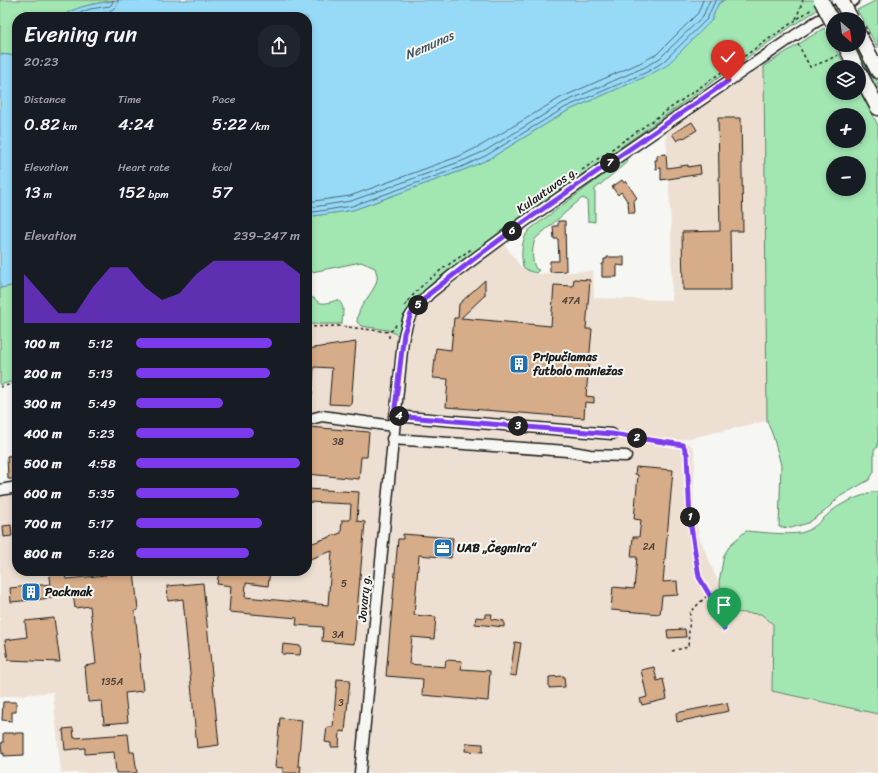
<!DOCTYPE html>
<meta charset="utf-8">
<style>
:root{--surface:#171b24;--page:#20242c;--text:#f1f3f6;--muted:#9ea1a6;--accent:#7c3aed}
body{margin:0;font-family:Sriracha,sans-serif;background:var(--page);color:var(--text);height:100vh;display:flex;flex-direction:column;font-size:15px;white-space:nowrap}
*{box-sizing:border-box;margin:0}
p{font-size:13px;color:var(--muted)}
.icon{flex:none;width:22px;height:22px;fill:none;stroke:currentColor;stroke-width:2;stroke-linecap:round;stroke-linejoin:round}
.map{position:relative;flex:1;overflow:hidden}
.details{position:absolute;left:12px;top:12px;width:300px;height:564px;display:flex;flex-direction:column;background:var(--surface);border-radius:16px;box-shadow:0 2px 6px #0003}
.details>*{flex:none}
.needle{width:26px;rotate:152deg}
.buttons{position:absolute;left:826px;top:12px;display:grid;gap:8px}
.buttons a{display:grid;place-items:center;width:40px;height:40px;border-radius:50%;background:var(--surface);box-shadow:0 2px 6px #0003;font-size:20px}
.pin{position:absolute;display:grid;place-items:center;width:34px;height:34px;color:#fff;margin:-41px -17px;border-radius:50% 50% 50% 0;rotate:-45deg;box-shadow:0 0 4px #0007}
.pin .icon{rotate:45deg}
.km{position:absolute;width:20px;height:20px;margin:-10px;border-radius:50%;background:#222;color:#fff;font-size:11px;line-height:20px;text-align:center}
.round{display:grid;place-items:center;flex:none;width:42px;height:42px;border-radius:16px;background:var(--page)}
.overview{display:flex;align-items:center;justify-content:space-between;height:68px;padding:0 12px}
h1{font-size:22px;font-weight:600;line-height:30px}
.stats{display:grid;grid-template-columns:repeat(3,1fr);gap:6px;height:68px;padding:4px 12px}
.stats div{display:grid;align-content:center}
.stats b{font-size:17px;font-weight:600}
.stats small{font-size:11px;font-weight:400}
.stats p{font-size:11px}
.chart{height:112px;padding:8px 12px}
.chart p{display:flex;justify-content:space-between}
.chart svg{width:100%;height:72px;margin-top:4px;fill:var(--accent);opacity:.7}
ul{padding:0 12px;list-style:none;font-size:13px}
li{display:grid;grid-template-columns:64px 48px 1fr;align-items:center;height:30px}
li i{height:10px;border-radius:5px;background:var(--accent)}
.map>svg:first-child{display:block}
.built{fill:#ede0d2}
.green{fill:#a2e6b2;stroke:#5f8167;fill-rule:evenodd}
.water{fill:#96daf8;stroke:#658ea0}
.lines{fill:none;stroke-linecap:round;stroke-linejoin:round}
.shore{stroke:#4d6874;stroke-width:1}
.building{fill:#d7ac88;stroke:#1c1c1c}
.minor-casing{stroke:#1c1c1c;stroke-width:13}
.highway-casing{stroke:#1c1c1c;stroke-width:17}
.path{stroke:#1c1c1c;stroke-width:1.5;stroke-dasharray:3 3;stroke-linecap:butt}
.minor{stroke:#f6f6f2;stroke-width:10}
.highway{stroke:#f6f6f2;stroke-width:14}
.highway-bridge-casing{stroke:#1c1c1c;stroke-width:17;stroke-linecap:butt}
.path-bridge{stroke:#1c1c1c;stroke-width:1.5;stroke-dasharray:3 3;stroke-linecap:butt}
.highway-bridge{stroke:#f6f6f2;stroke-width:14}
.route-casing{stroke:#fff;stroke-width:8}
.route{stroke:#7c3aed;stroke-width:5}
.labels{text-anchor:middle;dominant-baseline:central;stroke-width:4;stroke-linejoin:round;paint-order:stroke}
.number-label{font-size:10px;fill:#4b4037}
.street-label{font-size:12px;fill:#1c1c1c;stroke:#f6f6f2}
.poi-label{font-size:12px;font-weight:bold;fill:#1c1c1c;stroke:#f6f6f2;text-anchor:start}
.water-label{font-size:13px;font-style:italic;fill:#41555e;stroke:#f6f6f2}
</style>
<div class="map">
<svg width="878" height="773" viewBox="0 0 878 773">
<rect width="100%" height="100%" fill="#f6f6f2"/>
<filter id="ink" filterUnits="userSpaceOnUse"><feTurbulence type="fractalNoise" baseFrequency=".025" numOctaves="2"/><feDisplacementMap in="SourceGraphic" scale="8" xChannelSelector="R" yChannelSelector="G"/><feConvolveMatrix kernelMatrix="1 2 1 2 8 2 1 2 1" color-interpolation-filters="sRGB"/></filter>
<g filter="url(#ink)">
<!-- built -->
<path class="built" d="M764 66 767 421 676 441 690 444 694 450 695 456 693 509 700 539 721 589 722 608 729 612 762 614 773 624 772 691 878 714V773H61L53 692 0 697V493L17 490V571H307V324H342L361 326 388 330 398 335H411L412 326 425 307 446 288 504 244 521 267 534 274 593 271 594 298 672 300 671 224 666 136 663 131Z"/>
<!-- green -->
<path class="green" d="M0 0H119C100 3 77 5 61 17H17V56L0 54Z
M724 0H833L792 26 721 76 504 230 434 282 413 302 407 310 403 316 398 335 388 330 361 326 357 322C357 305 373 296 377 280 378 276 376 272 375 268L361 262 307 273V217L353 210 466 169 489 159 567 111 649 75 711 21 718 4Z
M877 0H878V48L857 10Z
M824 28 846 67H833V93H859V90L878 125V447L874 450V472L869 480 839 497 824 512 808 523 791 528 779 527 781 465 773 436 767 421 764 66ZM833 115H859V141H833ZM833 163H859V189H833Z
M852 45H859L878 83V98Z
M626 158 627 162 595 189V222L588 221 587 200 582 198 535 239C532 249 531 260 536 269L539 270 536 273 529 271 523 267C521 254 521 240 529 230Z
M17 285V380L0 385V288Z
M307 298H314C321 307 329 302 338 300 346 307 342 315 342 324H307Z
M872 492H878V714L772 691 773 624 761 614 729 612 722 608 721 589 719 582 724 555 731 544 746 531C759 532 793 536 804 532 816 528 824 517 833 510 845 501 859 497 872 492Z"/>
<!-- water -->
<path class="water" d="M119 0H724L718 4 711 21 666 66 649 75 567 111 489 159 466 169 353 210 307 217V17H61C77 5 100 3 119 0Z
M0 54 17 56V285L0 288Z"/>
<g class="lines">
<!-- shore -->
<path class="shore" d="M69 17 90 9 110 6 112 4 113 0
M84 17C95 13 117 15 118 0
M307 202 350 196 460 156 482 145 560 98 642 62 657 54 698 13 703 0
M307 208 351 201 462 161 485 151 563 103 645 67 660 58 703 16 710 0
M307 213 352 206 464 166 487 155 566 107 647 72 663 62 707 19 714 3 717 0"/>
</g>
<!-- building -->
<path class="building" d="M718 118H741L743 231H730L731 290H683L682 232 720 231Z
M692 122 697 130 684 138 683 137 677 141 672 134Z
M666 154 667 168 688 165V167L700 165 701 174 661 180V168L656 169 655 160H657V155Z
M622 180 624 183 626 181 637 198 634 200 635 213H629L628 202 621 192 618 195 612 187Z
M558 221H565L566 271 550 272V261H559L558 239H554L553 226H558Z
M607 257H624V266L617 265V277H602V264H604V259H607Z
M574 279 590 280 586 329H592L586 396 594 397V403L585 402 584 418 446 407 448 379 433 378 436 348 451 350 454 318H458L459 304 485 280V295L461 318 551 326 554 285 573 286Z
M356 342 351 405 329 404 332 368 314 367 312 395H307V349Z
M309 427 369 432 367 457H361L359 479 307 474V446Z
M16 455 17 479H8L7 456Z
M636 467 673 470 663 582 677 581 678 595 662 596 660 614 611 610 613 587 634 589 637 557H631L633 537H639L641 520 634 519 638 475 635 474Z
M307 489 359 492 357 521 365 522 354 644 322 641 323 627 296 625 297 618 229 612 231 586 217 584 219 571H270L268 586 246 583 245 597 328 605 332 551 307 560V545L341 533 342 520H350L351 504 307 502Z
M11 525 12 536 4 537 3 526Z
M403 534 453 538 451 558 419 555 414 615 436 617 434 639 412 637 409 664 445 667 446 660 462 661 461 669 490 671 488 701 422 695 423 679 386 676 398 539H403Z
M49 571H64L66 579 106 575 105 571H134L138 610 135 611 143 691 125 693 128 722 104 724 102 701 88 702 85 666 96 664 90 606 75 608 73 593 52 595V598L11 602 10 588 51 584Z
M203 583 219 745 197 748 183 599 168 601 167 586Z
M485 614H492L491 619 504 621V627L475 624 476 617 485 618Z
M54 618 60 662 8 660 5 640 27 637 25 621Z
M685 629 686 637 668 638 667 630Z
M515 642 521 643 516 676 510 675Z
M283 644 301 646 300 655 282 654Z
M654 667 657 681 663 679 667 699 642 705 640 699 647 697 641 670Z
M564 676 565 687 549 688V677Z
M337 679 350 680 345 732 340 731 339 747H331V743L325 742 327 727H333Z
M3 702H16V712H12V721L2 720Z
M727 703 729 711 677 722 676 713Z
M280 718 302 720 298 766H301L300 773H283V768L275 767Z
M73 728 74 738 128 734 130 752H134L137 773H116L114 752 85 754V748L65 750 63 729Z
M3 733H24V755L4 756V753L2 754 1 743H3Z
M466 743 483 744V752L465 751Z"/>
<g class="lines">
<defs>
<path id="minor" d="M394 416 612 434
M307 420 322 416 393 426
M392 439 567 451 590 455 626 456
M0 490 17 487
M360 773 403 340 408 320 416 308 429 294 451 276 524 222 794 36 814 23 854 0"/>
<path id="highway" d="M859 35 878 71
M845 45 856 67
M859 72 878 108"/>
</defs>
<!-- minor casing -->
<use href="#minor" class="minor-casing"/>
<!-- highway casing -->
<use href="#highway" class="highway-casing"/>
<!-- path -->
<path class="path" d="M796 19 803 0
M798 44 810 67 826 61 838 55
M582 170 813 8
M405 306C421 281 450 264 473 248
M307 327 339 326 389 332 394 329 397 322
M389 338V332
M0 387 17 383
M621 435 683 445 687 454 690 520 699 577 719 611 724 629
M672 651 688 647 690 612 709 594"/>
<!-- minor -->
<use href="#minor" class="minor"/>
<!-- highway -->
<use href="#highway" class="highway"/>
<defs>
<path id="highway-bridge" d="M821 0 833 23
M841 0 851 19"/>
</defs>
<!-- highway-bridge casing -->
<use href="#highway-bridge" class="highway-bridge-casing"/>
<!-- path-bridge -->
<path class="path-bridge" d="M862 21 870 37
M829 33 833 40"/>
<!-- highway-bridge -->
<use href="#highway-bridge" class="highway-bridge"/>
</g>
</g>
<g class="lines" filter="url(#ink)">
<defs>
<path id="route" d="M724 629 719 611 699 577 690 520 687 454 683 445 612 434 394 416 404 333 411 314 429 294 479 255 524 222 728 81"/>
</defs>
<!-- route casing -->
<use href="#route" class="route-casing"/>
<!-- route -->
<use href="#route" class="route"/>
</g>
<!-- icons -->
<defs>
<symbol id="building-square" viewBox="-11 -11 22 22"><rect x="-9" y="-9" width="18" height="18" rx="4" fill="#1f6fb2" stroke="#f6f6f2"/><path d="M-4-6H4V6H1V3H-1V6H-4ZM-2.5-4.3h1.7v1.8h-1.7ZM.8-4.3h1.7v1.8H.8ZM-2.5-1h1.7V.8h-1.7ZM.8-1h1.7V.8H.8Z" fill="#fff"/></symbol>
<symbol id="office-square" viewBox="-11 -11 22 22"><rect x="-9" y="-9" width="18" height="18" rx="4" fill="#1f6fb2" stroke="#f6f6f2"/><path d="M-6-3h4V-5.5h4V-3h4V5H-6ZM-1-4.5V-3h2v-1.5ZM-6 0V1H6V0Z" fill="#fff"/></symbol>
</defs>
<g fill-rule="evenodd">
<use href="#building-square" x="508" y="353" width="22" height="22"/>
<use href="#office-square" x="432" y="537" width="22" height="22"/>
<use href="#building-square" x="20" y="581" width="22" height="22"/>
</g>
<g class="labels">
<!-- number labels -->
<g class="number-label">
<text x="571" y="301">47A</text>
<text x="338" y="442">38</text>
<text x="649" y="547">2A</text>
<text x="344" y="584">5</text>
<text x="338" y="635">3A</text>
<text x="112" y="682">135A</text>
<text x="341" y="703">3</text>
</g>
<!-- street labels -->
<g class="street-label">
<text transform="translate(547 190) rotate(-35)">Kulautuvos g.</text>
<text transform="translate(364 598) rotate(-85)">Jovarų g.</text>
</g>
<!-- poi labels -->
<g class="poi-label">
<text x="533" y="357">Pripučiamas<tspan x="533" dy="14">futbolo maniežas</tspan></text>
<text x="457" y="548">UAB „Čegmira“</text>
<text x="45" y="592">Packmak</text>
</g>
<!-- water labels -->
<g class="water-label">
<text transform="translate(429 45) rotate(-24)">Nemunas</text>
</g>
</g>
</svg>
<div class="buttons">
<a><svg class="needle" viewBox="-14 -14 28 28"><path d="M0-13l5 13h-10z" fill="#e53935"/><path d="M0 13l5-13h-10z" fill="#9ea1a6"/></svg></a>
<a><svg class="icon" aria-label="layers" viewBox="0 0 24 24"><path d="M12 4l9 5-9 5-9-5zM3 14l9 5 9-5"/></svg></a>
<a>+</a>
<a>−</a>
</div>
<div class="pin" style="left:724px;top:629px;background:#1e9e55"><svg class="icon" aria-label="arrive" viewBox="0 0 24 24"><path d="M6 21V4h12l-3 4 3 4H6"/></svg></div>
<div class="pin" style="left:728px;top:81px;background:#d93025"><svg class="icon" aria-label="check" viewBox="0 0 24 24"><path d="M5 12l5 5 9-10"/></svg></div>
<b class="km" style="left:690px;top:517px">1</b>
<b class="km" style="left:637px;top:438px">2</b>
<b class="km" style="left:518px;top:426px">3</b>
<b class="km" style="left:399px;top:416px">4</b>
<b class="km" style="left:418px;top:305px">5</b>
<b class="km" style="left:512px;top:231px">6</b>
<b class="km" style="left:610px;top:163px">7</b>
<section class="details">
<div class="overview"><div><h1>Evening run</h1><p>20:23</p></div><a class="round"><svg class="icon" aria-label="share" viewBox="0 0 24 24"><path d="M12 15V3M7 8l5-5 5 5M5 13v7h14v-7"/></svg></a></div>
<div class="stats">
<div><p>Distance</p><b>0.82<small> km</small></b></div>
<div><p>Time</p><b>4:24</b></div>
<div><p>Pace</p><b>5:22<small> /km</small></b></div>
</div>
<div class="stats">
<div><p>Elevation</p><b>13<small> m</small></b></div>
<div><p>Heart rate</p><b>152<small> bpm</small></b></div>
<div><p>kcal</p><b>57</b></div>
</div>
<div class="chart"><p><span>Elevation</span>239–247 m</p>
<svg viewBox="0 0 160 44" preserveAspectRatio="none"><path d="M0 44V14L10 26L20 38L30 38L40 22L50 10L60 10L70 22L80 30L90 26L100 14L110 6L120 6L130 6L140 6L150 6L160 14V44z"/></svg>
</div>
<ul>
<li><b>100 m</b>5:12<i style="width:83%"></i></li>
<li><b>200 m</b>5:13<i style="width:82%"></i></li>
<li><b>300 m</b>5:49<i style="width:53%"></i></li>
<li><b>400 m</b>5:23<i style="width:72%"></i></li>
<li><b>500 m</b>4:58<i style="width:100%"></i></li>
<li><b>600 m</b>5:35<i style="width:63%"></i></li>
<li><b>700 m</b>5:17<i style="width:77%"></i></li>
<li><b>800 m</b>5:26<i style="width:69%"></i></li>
</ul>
</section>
</div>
